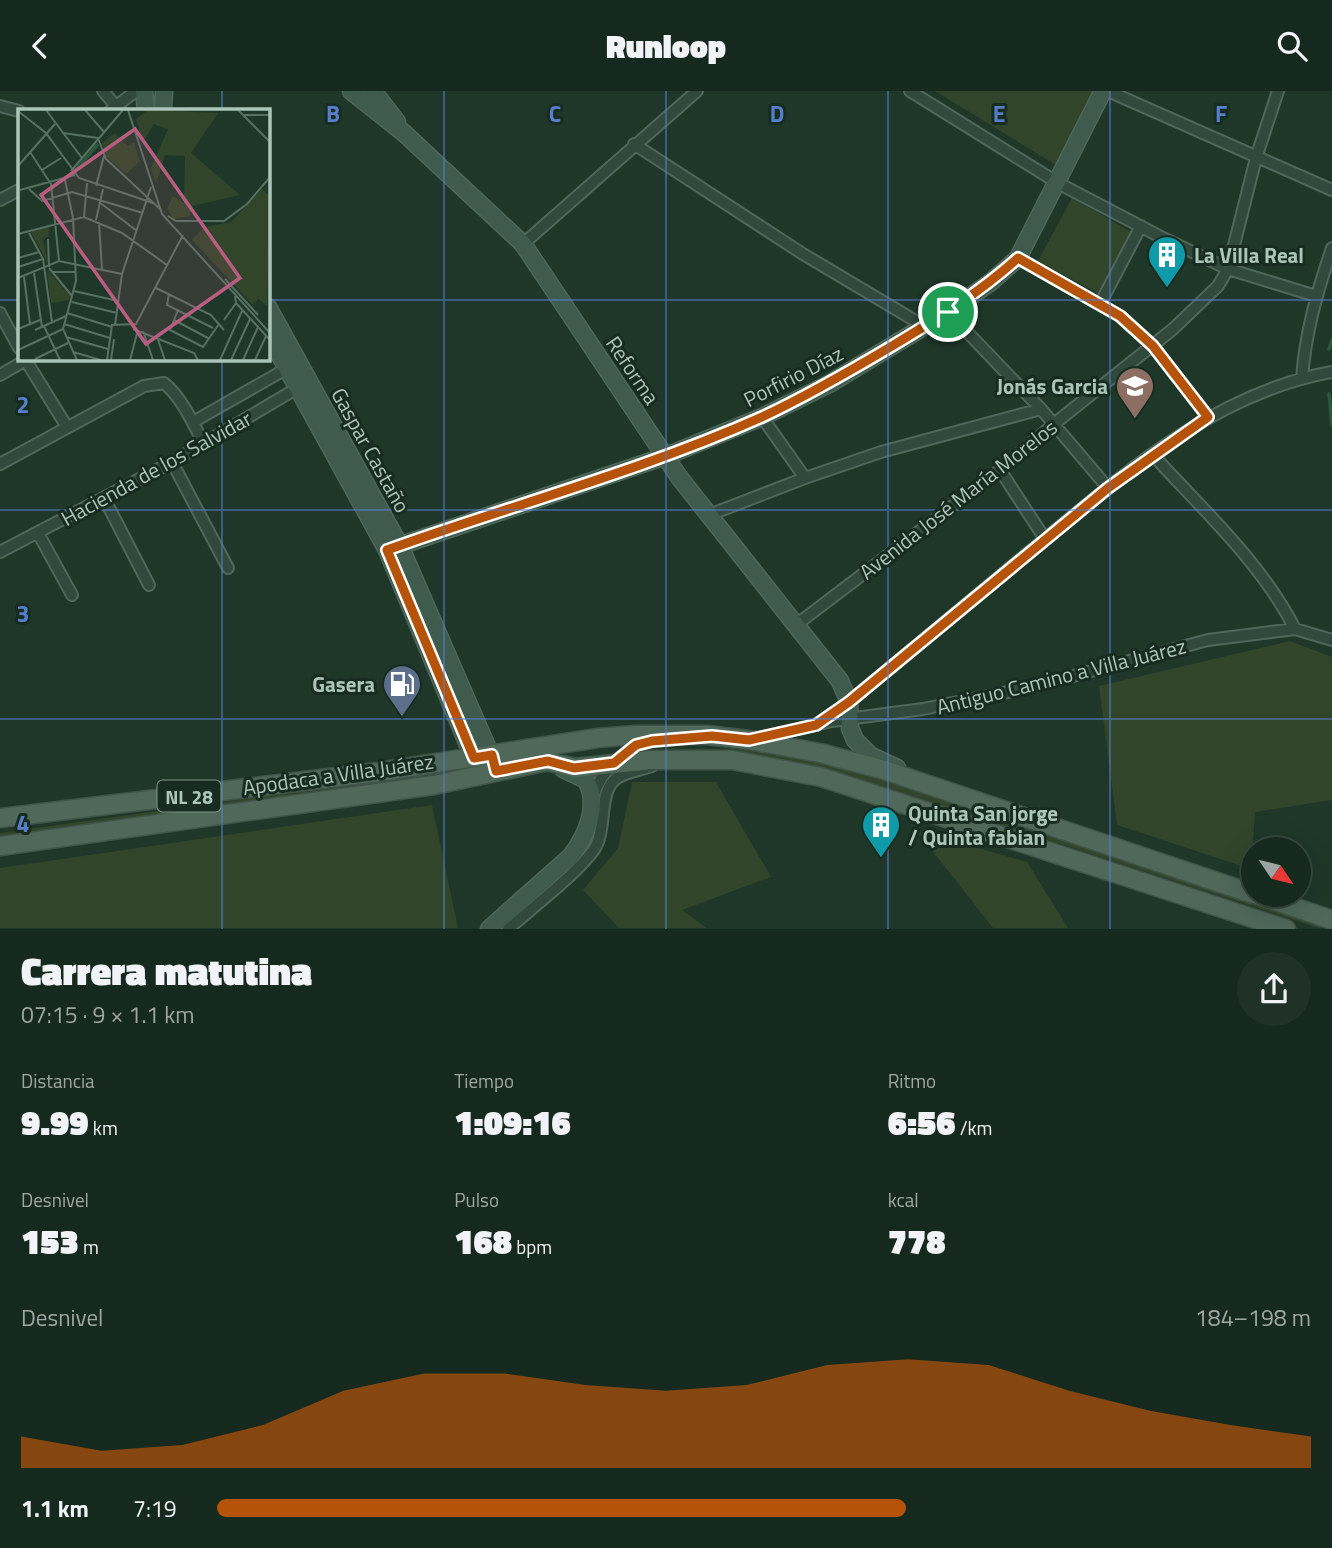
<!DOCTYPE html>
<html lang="es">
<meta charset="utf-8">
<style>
:root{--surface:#16291f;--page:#1f3128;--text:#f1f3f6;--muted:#9ea6a4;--line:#35453d;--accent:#b45309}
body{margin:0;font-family:"Titillium Web",sans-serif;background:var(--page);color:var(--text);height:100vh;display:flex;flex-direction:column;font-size:26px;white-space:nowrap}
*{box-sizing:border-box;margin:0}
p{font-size:23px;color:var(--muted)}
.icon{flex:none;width:38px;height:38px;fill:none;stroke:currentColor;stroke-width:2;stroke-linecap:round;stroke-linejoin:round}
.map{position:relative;height:838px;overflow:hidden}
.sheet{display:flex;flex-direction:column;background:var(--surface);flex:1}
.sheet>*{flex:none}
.needle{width:46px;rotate:125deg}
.buttons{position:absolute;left:1241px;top:746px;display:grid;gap:14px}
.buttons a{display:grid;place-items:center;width:70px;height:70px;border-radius:50%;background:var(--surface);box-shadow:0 7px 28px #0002,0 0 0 2px var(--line);font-size:35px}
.pin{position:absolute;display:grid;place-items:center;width:60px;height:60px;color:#fff;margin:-30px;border:4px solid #fff;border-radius:50%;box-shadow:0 2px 7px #0007}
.round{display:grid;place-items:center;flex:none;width:74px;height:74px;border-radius:37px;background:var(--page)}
.head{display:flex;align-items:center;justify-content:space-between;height:119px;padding:0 21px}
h1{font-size:38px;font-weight:800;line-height:52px}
.figures{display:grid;grid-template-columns:repeat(3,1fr);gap:10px;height:119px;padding:7px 21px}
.figures div{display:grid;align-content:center}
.figures b{font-size:35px;font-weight:800}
.figures small{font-size:19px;font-weight:400}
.figures p{font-size:19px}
.chart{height:196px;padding:14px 21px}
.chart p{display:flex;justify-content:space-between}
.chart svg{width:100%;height:126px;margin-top:7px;fill:var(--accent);opacity:.7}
ul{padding:0 21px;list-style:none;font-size:23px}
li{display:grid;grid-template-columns:112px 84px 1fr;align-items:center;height:52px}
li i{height:18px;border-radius:9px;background:var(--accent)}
header{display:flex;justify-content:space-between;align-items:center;height:91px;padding:0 21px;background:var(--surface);font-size:32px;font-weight:800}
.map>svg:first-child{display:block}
.green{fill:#304529}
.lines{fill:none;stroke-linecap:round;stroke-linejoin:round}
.stream{stroke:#2a583e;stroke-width:3.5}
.street-casing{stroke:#4f665a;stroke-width:14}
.secondary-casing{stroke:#4f665a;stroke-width:19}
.primary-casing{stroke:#3e5448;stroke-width:21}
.street{stroke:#31483c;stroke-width:10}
.secondary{stroke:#3f5b4d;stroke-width:16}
.primary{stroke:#4f685a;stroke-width:18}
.route-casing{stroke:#fff;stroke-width:14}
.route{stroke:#b45309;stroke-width:9}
.grid{fill:none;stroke:#567ecb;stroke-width:2;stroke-opacity:0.55}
.labels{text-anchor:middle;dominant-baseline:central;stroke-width:6;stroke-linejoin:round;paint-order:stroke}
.shield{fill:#172c21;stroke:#7f978b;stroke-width:2}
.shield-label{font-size:19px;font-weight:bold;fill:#abc5b8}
.poi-label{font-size:21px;font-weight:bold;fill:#abc5b8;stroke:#172c21;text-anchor:start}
.street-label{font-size:21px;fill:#abc5b8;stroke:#172c21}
.inset-river{fill:none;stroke:#2a583e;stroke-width:3.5}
.inset-road{fill:none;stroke:#567062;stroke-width:2}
.view{fill:#b95d80;fill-opacity:0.15;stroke:#b95d80;stroke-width:3.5}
.inset-edge{fill:none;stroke:#abc5b8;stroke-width:3.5}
.grid-label{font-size:23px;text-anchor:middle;font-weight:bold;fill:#567ecb;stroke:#172c21;stroke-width:6;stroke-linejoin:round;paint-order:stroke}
</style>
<header><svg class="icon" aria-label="back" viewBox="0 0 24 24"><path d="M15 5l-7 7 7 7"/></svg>Runloop<svg class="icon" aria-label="search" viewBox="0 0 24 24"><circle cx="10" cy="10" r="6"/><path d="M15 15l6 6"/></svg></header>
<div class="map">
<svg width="1332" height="838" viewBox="0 0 1332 838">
<rect width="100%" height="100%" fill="#1e3729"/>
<!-- green -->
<path class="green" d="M935 0H1094L1095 1 1059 76Z
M1072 107 1133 142 1099 203 1038 170Z
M1290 550 1332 566V709L1255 721 1251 778 1117 734 1099 595Z
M659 657 775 659 858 680 1332 837H1318L901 701 807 673 748 664Z
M632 691H716L771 786 682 819 707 837H619L583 799 618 757Z
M358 692 335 700 0 750V742Z
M432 714 458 837H0V777Z
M916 739 1027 771 1068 837H993Z"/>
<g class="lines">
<!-- stream -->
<path class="stream" d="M1329 258 1332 249
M1329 303 1332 334"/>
<defs>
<path id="street" d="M103 0 115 14
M910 0 1058 92 1159 145 1228 178 1316 205
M1108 0 1332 99
M0 15 19 20
M111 19 136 0
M634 53 803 163 924 235
M0 109 19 99
M523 153 697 0
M1018 167 1120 225 1153 255 1208 326
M1100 213 1141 135
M948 221 1041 318 1108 397
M0 222 19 257
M25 268 67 336
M0 284 26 269
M1302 288C1305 243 1317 201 1332 157
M762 326 805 387
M193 331 293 274
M1153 364C1203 419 1261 471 1295 538
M172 371 228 477
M0 373 144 295 164 292C182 307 193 332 204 353
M1000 379 1045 448
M104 407 149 494
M709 424 805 387 881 361 1041 318
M38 442 72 504
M0 461 172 371 301 295
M796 534 1000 379 1054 333 1173 238 1218 195 1228 178 1256 67 1278 0
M816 634 849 611C909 561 969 511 1029 461 1119 387 1213 302 1332 281
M758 647 832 630 923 618 1028 597 1208 549 1295 538 1332 549
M593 706C601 679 625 656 653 650
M508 838C532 817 579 781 595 757 607 737 598 699 617 687 626 681 641 679 652 675"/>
<path id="secondary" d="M144 0 146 19
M351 0 404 42 523 153 679 386 840 590 849 611 850 637 855 649 871 665 897 677
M373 0 397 31
M163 19 164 0
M268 216 400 455 495 674
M268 243 387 459 478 678
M387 459 666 365 762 326 829 293 948 221 991 191 1018 167 1103 0
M489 838 571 765C587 744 600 714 586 689L563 678"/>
<path id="primary" d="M0 727 378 681 598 647 635 644H707L749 649 820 662 881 678 1253 803
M0 755 434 694 548 670 574 677 652 669H732L821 686 1286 838
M1255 803 1332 829"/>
</defs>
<!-- street casing -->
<use href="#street" class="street-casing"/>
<!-- secondary casing -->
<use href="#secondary" class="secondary-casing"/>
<!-- primary casing -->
<use href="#primary" class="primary-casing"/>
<!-- street -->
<use href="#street" class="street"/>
<!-- secondary -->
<use href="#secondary" class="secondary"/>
<!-- primary -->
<use href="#primary" class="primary"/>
</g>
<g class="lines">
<defs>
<path id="route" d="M1018 167 1120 225 1153 255 1208 326 1108 397 849 611 816 634 749 649 712 645 652 650 636 654 614 672 574 677 548 670 496 680 492 664 474 667 387 459C512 414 641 380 762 326 807 305 850 280 892 255 937 228 979 202 1018 167Z"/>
</defs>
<!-- route casing -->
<use href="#route" class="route-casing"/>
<!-- route -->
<use href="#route" class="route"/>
</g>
<!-- grid -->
<path class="grid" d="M222 0V19M444 0V838M666 0V838M888 0V838M1110 0V838M0 209H19M268 209H1332M222 268V838M0 419H1332M0 628H1332"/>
<!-- icons -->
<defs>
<symbol id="building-pin" viewBox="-11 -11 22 30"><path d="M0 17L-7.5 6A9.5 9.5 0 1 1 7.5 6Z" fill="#0f9aa8" stroke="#172c21"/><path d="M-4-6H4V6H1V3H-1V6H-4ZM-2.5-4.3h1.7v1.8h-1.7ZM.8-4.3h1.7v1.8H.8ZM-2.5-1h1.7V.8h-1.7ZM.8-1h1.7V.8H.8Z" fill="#fff"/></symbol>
<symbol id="school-pin" viewBox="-11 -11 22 30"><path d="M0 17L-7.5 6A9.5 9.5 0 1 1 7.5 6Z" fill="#8d6e63" stroke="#172c21"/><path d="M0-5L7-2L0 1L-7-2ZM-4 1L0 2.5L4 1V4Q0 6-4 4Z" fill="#fff"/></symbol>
<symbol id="fuel-pin" viewBox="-11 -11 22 30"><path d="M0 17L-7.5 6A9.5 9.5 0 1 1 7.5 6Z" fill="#5c6f8a" stroke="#172c21"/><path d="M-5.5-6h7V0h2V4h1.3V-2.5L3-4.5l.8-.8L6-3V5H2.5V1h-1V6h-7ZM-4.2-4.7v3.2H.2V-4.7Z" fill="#fff"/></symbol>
</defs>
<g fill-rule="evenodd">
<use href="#building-pin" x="1145" y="142" width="44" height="60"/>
<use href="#school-pin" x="1113" y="273" width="44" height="60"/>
<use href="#fuel-pin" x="380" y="571" width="44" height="60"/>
<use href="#building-pin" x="859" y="712" width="44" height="60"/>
</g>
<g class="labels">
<!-- shield labels -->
<rect class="shield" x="157.5" y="689.5" width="63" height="31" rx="5"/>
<g class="shield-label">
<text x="189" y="705">NL 28</text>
</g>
<!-- poi labels -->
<g class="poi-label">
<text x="1194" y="164">La Villa Real</text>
<text x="1108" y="295" text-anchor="end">Jonás Garcia</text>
<text x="375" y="593" text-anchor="end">Gasera</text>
<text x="908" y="722">Quinta San jorge<tspan x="908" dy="24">/ Quinta fabian</tspan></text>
</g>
<!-- street labels -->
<g class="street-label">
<text transform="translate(633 279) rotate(56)">Reforma</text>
<text transform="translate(793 285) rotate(-27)">Porfirio Díaz</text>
<text transform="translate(371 359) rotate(61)">Gaspar Castaño</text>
<text transform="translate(156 377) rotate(-29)">Hacienda de los Salvidar</text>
<text transform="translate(958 408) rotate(-38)">Avenida José María Morelos</text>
<text transform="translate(1061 585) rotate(-14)">Antiguo Camino a Villa Juárez</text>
<text transform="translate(338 683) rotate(-8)">Apodaca a Villa Juárez</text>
</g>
</g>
<!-- overview -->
<g transform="translate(18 18)">
<rect width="252" height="252" fill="#1e3729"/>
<path d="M130 1 200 4 173 44 222 86 174 97 172 107 155 110 149 100 155 87 166 94 167 47 147 46 138 74 133 59 150 20 136 15 125 33 118 10ZM97 24 110 37 116 33 122 52 108 65 88 47 84 34ZM244 80 252 87 249 197 240 190 235 196 174 131 186 118 213 113ZM31 115V127L25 130 30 155 13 123ZM29 161 52 187 51 191 33 194Z" fill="#304529"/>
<path class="inset-river" d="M58 61 80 35"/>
<path class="inset-road" d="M28 1 64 49M67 1 86 23M110 1 144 105 252 224M220 1 252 33M0 2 28 24 61 69 135 94M226 6H252M45 24 80 29M80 29 88 50 142 100M12 43 33 75 41 152M0 57 37 15M24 61 43 49M53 62 105 1M47 71 55 109 58 172 45 220 59 251M78 77 86 47M11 80 24 92 54 83 125 104M2 81 57 66M81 93 119 122M150 107 158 112H206L229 95 252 68M66 108 69 74M78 111 85 80M81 113 84 160M10 122 25 150 34 213M0 125 66 108 104 124 149 156M30 130 31 158M0 149 21 143M0 158 25 150M31 159 54 187M34 163H57M16 164 24 218M6 168 12 215M0 169 41 152 104 165M207 170 240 206M138 179 193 206 206 221M56 182 100 192M151 185 149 196 195 219M54 193 99 204M218 194 252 231M160 201 152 221 185 238 201 215M49 204 94 218M156 211 190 229M206 211 218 194 217 187M46 215 92 229M97 216 104 165 133 78M26 217 42 251M0 220 22 211M115 220 176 244 180 251M17 221 48 207M125 222 135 251M48 228 90 240M139 228 147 251M0 241 45 220M55 243 83 251M17 250 50 234M89 251 94 216 118 215 165 126M93 251 96 230M112 251 120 221M202 251 224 202M213 251 232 210M225 251 240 218M237 251 248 227"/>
<path class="view" d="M117 20 222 169 128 235 23 86Z"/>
<rect width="252" height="252" class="inset-edge"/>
</g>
<g class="grid-label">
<text x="333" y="31">B</text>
<text x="555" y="31">C</text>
<text x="777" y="31">D</text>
<text x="999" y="31">E</text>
<text x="1221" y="31">F</text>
<text x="23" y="322">2</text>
<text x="23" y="531">3</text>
<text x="23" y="741">4</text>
</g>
</svg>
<div class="buttons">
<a><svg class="needle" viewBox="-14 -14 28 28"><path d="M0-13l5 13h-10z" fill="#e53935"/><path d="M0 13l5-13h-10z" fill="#9ea6a4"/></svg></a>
</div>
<div class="pin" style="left:948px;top:221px;background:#1e9e55"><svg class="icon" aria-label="arrive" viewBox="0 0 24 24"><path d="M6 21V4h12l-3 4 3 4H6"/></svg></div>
</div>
<section class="sheet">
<div class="head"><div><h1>Carrera matutina</h1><p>07:15 · 9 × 1.1 km</p></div><a class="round"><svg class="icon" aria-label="share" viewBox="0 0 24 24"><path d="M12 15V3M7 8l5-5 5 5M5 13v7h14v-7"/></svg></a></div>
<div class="figures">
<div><p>Distancia</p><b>9.99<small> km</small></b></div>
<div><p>Tiempo</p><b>1:09:16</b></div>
<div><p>Ritmo</p><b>6:56<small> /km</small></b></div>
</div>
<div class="figures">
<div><p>Desnivel</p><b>153<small> m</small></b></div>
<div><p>Pulso</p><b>168<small> bpm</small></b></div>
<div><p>kcal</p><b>778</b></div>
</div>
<div class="chart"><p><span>Desnivel</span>184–198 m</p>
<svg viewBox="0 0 160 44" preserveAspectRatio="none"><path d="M0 44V33L10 38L20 36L30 29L40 17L50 11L60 11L70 15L80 17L90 15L100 8L110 6L120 8L130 17L140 24L150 29L160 33V44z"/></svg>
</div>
<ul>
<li><b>1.1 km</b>7:19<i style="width:63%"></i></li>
</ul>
</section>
